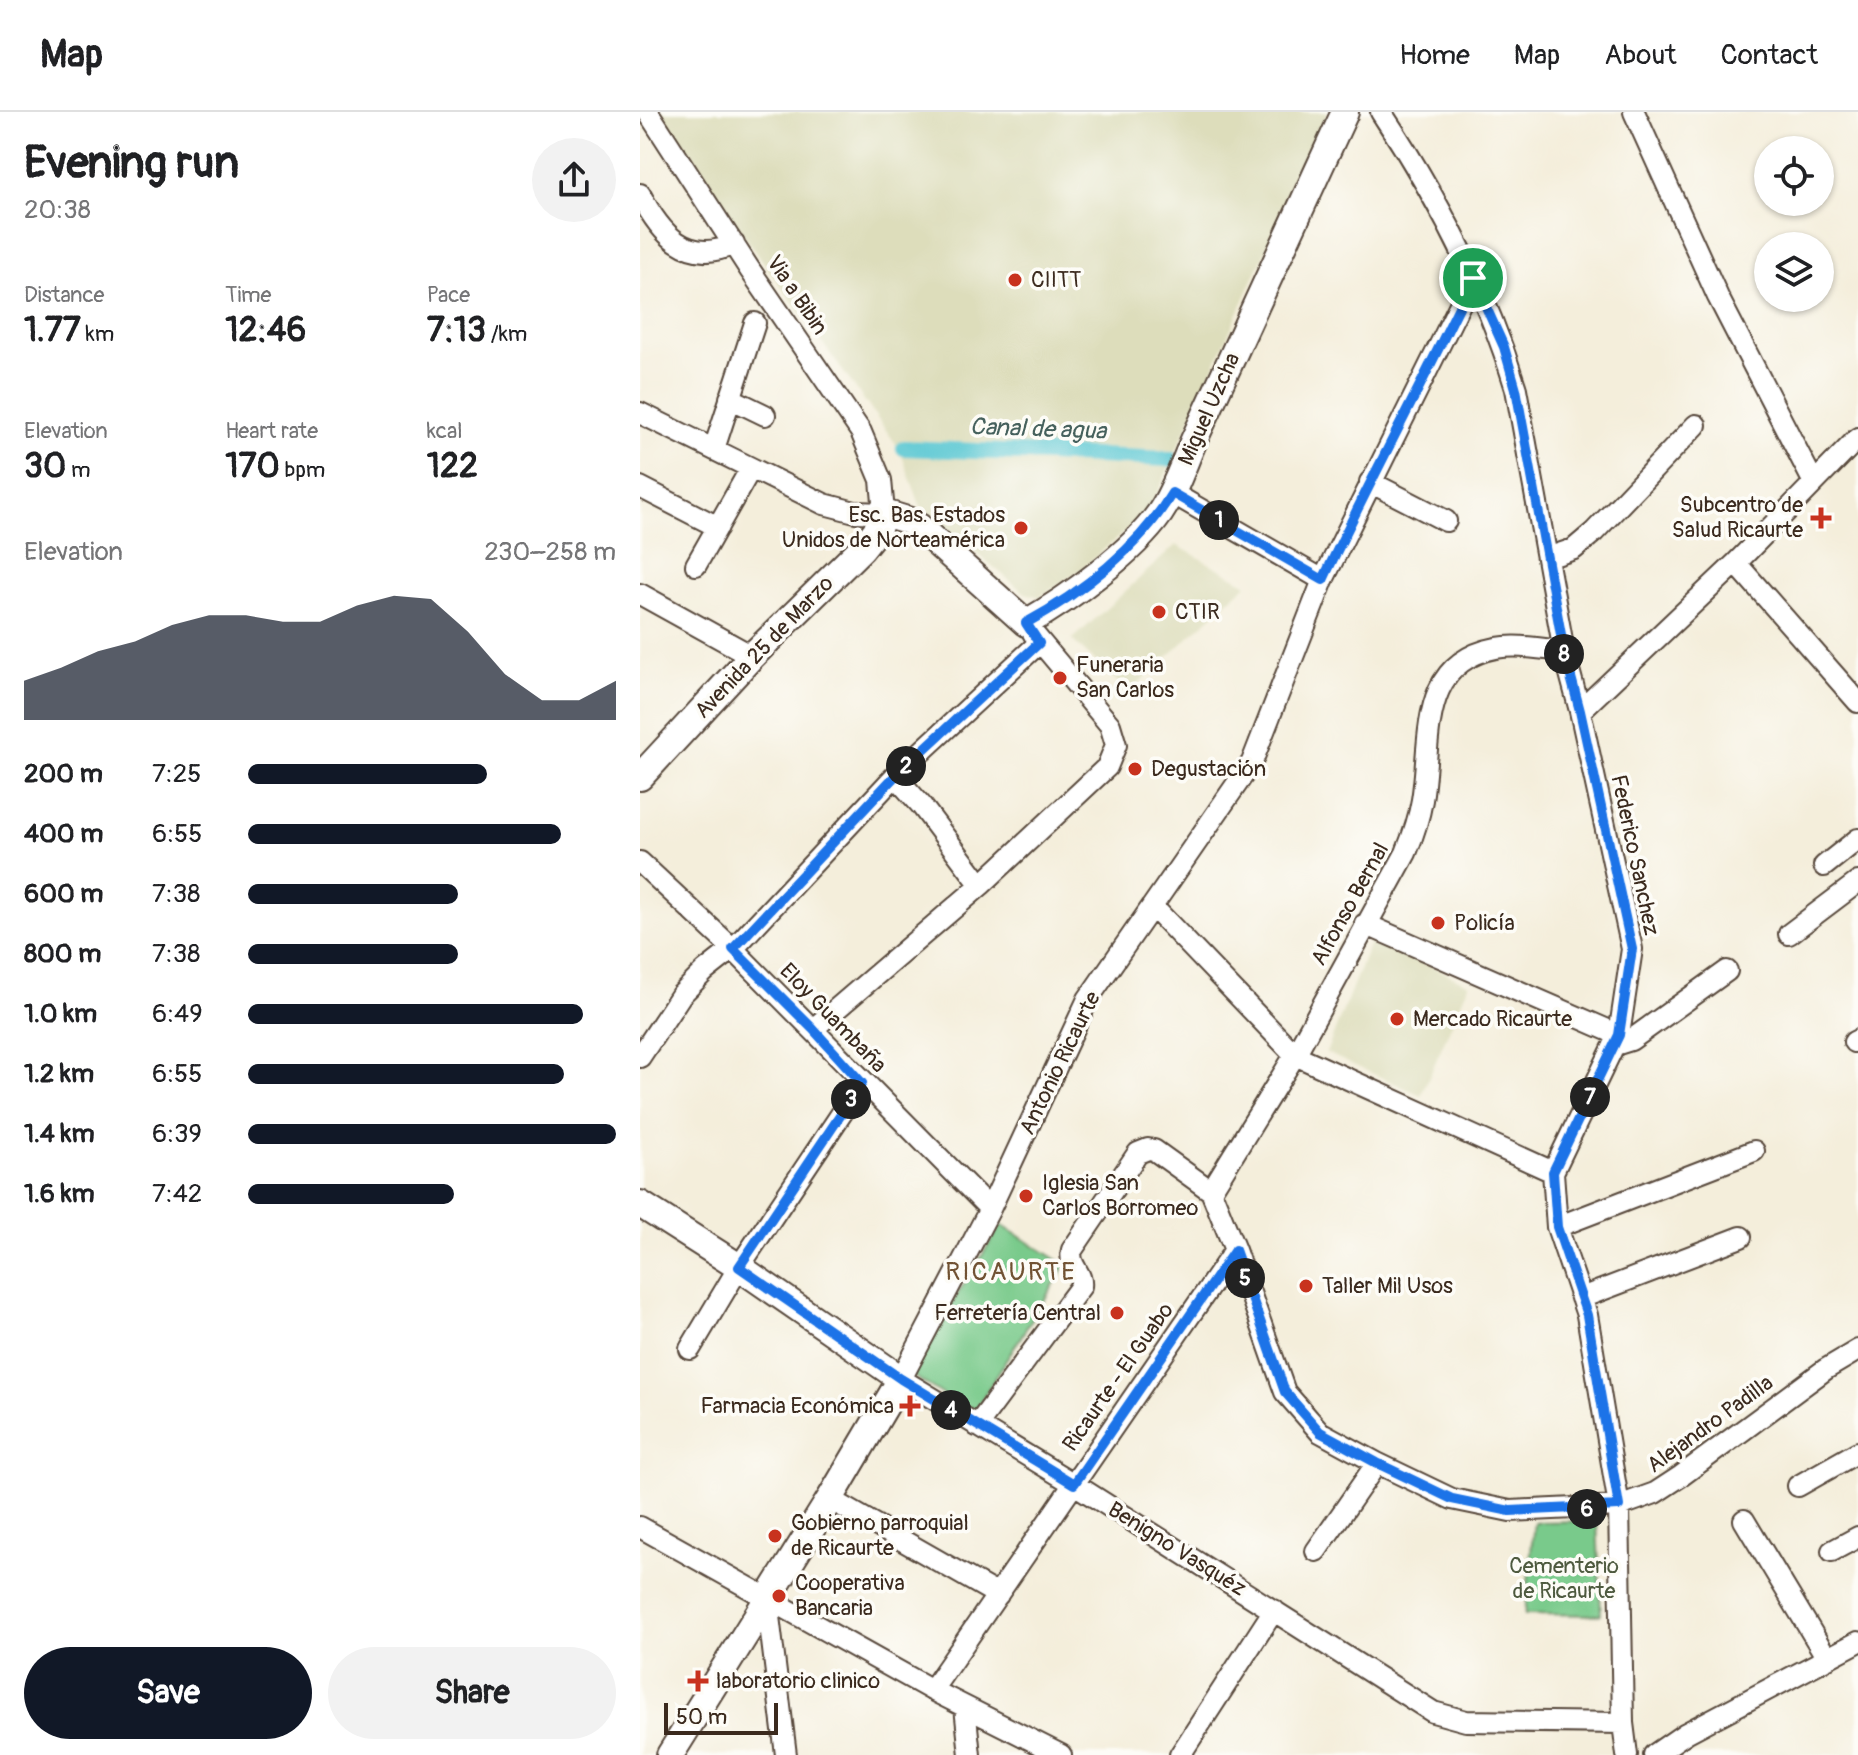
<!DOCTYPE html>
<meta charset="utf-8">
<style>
:root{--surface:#fff;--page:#f2f2f2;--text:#202124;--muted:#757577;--line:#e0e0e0;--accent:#111827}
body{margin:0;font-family:Pangolin,sans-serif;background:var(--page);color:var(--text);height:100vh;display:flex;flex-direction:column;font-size:30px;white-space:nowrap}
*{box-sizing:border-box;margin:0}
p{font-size:26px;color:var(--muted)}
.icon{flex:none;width:44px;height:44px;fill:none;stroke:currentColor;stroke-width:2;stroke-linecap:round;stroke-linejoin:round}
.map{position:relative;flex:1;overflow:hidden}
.side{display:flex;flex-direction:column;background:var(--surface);width:640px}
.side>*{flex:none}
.controls{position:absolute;left:1114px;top:24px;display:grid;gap:16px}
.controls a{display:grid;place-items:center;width:80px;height:80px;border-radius:50%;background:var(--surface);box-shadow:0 2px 6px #0004;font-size:40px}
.scale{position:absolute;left:24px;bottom:20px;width:114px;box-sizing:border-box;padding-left:8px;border:4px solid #3b2a1e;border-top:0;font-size:22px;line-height:28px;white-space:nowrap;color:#3b2a1e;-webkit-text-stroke:6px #fdfcf7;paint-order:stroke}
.pin{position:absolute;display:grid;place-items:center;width:68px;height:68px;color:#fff;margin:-34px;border:4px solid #fff;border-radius:50%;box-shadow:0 2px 8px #0007}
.km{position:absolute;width:40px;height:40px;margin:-20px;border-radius:50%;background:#222;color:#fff;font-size:22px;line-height:40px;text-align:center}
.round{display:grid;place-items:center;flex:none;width:84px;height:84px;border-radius:42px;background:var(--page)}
.head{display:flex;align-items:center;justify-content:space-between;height:136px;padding:0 24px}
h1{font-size:44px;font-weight:800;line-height:60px}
.stats{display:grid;grid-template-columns:repeat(3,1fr);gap:12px;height:136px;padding:8px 24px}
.stats div{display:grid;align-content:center}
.stats b{font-size:34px;font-weight:800}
.stats small{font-size:22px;font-weight:400}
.stats p{font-size:22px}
.chart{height:224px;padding:16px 24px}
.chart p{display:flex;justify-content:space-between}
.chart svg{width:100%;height:144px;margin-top:8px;fill:var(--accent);opacity:.7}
.primary-button{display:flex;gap:16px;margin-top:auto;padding:16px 24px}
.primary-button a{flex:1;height:92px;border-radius:48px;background:var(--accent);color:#fff;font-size:32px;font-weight:800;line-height:92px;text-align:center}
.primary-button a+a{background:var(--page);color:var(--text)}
ul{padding:0 24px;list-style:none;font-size:26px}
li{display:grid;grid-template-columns:128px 96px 1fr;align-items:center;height:60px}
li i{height:20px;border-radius:10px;background:var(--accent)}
header{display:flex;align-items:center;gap:48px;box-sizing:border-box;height:112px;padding:0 40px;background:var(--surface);border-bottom:2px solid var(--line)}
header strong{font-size:38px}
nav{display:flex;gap:44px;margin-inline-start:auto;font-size:28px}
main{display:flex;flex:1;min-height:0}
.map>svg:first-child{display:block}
.built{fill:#ddb}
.green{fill:#79ca8b;stroke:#5a7a54;stroke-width:2}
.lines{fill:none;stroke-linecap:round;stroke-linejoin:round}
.canal{stroke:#5bc8d3;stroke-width:16}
.minor-casing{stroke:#57473a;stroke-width:24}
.major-casing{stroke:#57473a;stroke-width:30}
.minor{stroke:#fff;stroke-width:20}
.major{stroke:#fff;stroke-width:26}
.route-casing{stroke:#fff;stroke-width:16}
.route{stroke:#1a73e8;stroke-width:10}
.poi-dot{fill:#c8321e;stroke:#fdfcf7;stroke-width:3}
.labels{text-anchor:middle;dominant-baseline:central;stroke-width:7;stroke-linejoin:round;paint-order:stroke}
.poi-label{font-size:22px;fill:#3b2a1e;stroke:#fdfcf7;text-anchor:start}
.street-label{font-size:22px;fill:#3b2a1e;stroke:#fdfcf7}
.park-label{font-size:22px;fill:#4e5a3f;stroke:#fdfcf7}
.water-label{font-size:24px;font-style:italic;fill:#46615d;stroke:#fdfcf7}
.quarter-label{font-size:26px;letter-spacing:2px;fill:#715233;stroke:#fdfcf7}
</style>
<header>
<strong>Map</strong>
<nav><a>Home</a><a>Map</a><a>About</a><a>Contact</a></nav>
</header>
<main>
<section class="side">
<div class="head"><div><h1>Evening run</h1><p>20:38</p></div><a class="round"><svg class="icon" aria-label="share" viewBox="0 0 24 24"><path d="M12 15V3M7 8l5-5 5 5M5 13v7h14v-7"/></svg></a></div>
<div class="stats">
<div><p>Distance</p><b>1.77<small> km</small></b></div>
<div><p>Time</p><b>12:46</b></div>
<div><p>Pace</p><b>7:13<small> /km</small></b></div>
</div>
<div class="stats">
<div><p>Elevation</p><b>30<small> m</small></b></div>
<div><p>Heart rate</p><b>170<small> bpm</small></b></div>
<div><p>kcal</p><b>122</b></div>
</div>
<div class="chart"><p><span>Elevation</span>230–258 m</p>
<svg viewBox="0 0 160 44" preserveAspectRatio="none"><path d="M0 44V32L10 28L20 23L30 20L40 15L50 12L60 12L70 14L80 14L90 9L100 6L110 7L120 17L130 30L140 38L150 38L160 32V44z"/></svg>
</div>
<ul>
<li><b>200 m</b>7:25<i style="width:65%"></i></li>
<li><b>400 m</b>6:55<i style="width:85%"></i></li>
<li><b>600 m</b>7:38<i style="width:57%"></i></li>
<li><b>800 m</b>7:38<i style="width:57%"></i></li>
<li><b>1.0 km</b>6:49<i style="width:91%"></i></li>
<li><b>1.2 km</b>6:55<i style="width:86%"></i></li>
<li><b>1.4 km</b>6:39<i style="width:100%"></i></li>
<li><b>1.6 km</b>7:42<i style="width:56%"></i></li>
</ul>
<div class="primary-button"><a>Save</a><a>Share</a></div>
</section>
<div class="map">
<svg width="1218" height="1643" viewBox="0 0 1218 1643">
<rect width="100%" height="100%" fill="#fdfcf7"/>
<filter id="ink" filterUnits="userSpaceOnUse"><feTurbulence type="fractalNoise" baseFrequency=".0125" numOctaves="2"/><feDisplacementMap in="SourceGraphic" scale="16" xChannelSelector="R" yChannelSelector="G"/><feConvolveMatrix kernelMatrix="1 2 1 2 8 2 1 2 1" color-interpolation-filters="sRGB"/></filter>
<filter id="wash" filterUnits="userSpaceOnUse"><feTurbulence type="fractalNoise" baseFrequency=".006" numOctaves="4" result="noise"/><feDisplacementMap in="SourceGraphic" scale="32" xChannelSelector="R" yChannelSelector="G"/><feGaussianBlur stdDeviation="1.8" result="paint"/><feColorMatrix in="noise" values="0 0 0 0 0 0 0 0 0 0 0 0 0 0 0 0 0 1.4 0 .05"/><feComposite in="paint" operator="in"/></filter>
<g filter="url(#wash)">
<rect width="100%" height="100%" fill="#f4eedb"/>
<!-- built -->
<path class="built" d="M14 0H688L516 384 503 404 441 457 400 485 385 481 281 395 259 336Z
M536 433 607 472 489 580 432 528Z
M732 826 829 872 781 983 686 941Z"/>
<!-- green -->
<path class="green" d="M361 1113 426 1153 333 1301 268 1261Z
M957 1409 961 1503 885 1502 894 1410Z"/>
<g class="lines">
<!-- canal -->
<path class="canal" d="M264 336 530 347"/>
</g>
</g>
<g filter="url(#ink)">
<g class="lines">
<defs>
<path id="minor" d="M741 0C798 86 846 178 876 277L924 539 940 599 992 837 979 923 913 1060 917 1115 947 1203 979 1394 983 1611 987 1643
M994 0 1078 185 1174 371
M0 82C20 121 47 154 94 132
M833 166 683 468 612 650 448 887 350 1097 261 1267 434 1372 793 1600 826 1609 983 1611
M90 286 125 303
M0 301 184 392 215 400 244 401 241 368 221 320 110 158 8 0
M74 337 115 211
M730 370 806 409
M0 375 78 415
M532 381 683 468
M907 446 934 437 954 420 1056 313
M1096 451 1218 590
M56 453 111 356
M0 482 112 544
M924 539C901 537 878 532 856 536 777 551 792 628 782 688 779 706 773 724 766 741L655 943 571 1079 595 1138 645 1280 680 1320 737 1351 812 1387 870 1399 979 1394 1015 1381 1041 1364 1186 1257 1218 1238
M940 599 1096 451 1218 326
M255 664 281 693 341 773
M0 750 93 837 350 1097
M1184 754 1218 727
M513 795 655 943 913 1060
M725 812 979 923
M1149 822 1218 770
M173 917 341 773 467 655 476 633 470 613 393 521
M1214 930 1218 928
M975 933 991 928 1087 859
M0 945 41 883 65 859 93 837 255 664 399 531
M917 1115 1114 1039
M941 1186 1101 1125
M50 1237 99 1155 222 971
M337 1314 441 1174C443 1160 428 1154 432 1138L498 1041 508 1037 514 1038 571 1079
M1158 1374 1218 1340
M190 1387 358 1483
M1104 1408 1187 1546
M0 1415 292 1578 421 1643
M676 1439 737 1351
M1192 1439 1218 1425
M127 1488 146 1643
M292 1578 595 1138
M325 1595 330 1643
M540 1643 634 1498
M1014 1643 1046 1621 1218 1530"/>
<path id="major" d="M0 665 112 544 222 436 238 416 244 401 267 408 279 415 386 511C428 487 492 441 520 401 535 379 543 353 554 328L705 0
M0 1092 99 1155 261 1267 190 1387 30 1643"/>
</defs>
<!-- minor casing -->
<use href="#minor" class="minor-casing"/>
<!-- major casing -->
<use href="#major" class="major-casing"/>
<!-- minor -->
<use href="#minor" class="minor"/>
<!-- major -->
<use href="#major" class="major"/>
</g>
</g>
<g class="lines" filter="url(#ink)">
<defs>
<path id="route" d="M833 166 864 235 876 277 924 539 940 599 992 837 979 923 913 1060 917 1115 947 1203 979 1394 870 1399 812 1387 737 1351 680 1320 645 1280 595 1138 434 1372 261 1267 99 1155 222 971 173 917 93 837 255 664 399 531 386 511C441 481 500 435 532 381L683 468C731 366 785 267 833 166Z"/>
</defs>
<!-- route casing -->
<use href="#route" class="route-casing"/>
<!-- route -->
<use href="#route" class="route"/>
</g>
<!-- markers -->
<g class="poi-dot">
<circle cx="375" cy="168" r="8"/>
<path d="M1177 394h8v8h8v8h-8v8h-8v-8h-8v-8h8z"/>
<circle cx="381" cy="416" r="8"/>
<circle cx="519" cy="500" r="8"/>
<circle cx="420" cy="566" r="8"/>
<circle cx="495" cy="657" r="8"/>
<circle cx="798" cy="811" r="8"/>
<circle cx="757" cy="907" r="8"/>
<circle cx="386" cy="1084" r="8"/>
<circle cx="666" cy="1174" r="8"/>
<circle cx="477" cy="1201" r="8"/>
<path d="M266 1282h8v8h8v8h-8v8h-8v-8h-8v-8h8z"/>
<circle cx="135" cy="1424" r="8"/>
<circle cx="139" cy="1484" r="8"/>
<path d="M54 1557h8v8h8v8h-8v8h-8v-8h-8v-8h8z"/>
</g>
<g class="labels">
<!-- poi labels -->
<g class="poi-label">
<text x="391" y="168">CIITT</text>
<text x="1163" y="393" text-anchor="end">Subcentro de<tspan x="1163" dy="25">Salud Ricaurte</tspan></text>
<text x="365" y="403" text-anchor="end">Esc. Bas. Estados<tspan x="365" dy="25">Unidos de Norteamérica</tspan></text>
<text x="535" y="500">CTIR</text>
<text x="436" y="553">Funeraria<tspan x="436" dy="25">San Carlos</tspan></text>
<text x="511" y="657">Degustación</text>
<text x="814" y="811">Policía</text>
<text x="773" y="907">Mercado Ricaurte</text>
<text x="402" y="1071">Iglesia San<tspan x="402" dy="25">Carlos Borromeo</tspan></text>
<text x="682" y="1174">Taller Mil Usos</text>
<text x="461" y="1201" text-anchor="end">Ferretería Central</text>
<text x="254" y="1294" text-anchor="end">Farmacia Económica</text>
<text x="151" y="1411">Gobierno parroquial<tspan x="151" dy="25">de Ricaurte</tspan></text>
<text x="155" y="1471">Cooperativa<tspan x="155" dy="25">Bancaria</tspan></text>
<text x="76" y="1569">laboratorio clinico</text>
</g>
<!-- street labels -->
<g class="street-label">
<text transform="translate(157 183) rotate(56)">Via a Bibin</text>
<text transform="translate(569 297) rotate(-66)">Miguel Uzcha</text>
<text transform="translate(124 535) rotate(-46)">Avenida 25 de Marzo</text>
<text transform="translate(995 743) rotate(78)">Federico Sanchez</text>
<text transform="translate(710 792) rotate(-61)">Alfonso Bernal</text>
<text transform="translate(193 906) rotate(46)">Eloy Guambaña</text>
<text transform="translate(420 951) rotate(-64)">Antonio Ricaurte</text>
<text transform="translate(478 1265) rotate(-55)">Ricaurte - El Guabo</text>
<text transform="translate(1070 1312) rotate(-36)">Alejandro Padilla</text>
<text transform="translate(537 1437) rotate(32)">Benigno Vasquéz</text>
</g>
<!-- park labels -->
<g class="park-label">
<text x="924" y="1454">Cementerio<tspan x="924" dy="25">de Ricaurte</tspan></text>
</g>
<!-- water labels -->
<g class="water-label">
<text transform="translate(398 317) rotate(2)">Canal de agua</text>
</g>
<!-- quarter labels -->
<g class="quarter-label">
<text x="371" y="1160">RICAURTE</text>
</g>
</g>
</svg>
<div class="controls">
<a><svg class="icon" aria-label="locate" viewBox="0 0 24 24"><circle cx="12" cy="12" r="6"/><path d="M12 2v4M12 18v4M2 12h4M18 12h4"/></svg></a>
<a><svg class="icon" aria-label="layers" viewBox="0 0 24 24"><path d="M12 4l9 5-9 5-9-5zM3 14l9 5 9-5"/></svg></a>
</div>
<div class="scale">50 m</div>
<div class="pin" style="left:833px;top:166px;background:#1e9e55"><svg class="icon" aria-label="arrive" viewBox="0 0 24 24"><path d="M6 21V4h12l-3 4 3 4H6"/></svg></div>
<b class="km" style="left:579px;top:408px">1</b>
<b class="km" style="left:266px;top:654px">2</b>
<b class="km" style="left:211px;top:987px">3</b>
<b class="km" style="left:311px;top:1298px">4</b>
<b class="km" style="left:605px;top:1166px">5</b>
<b class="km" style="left:947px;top:1397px">6</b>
<b class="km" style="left:950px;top:985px">7</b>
<b class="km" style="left:924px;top:542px">8</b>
</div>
</main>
